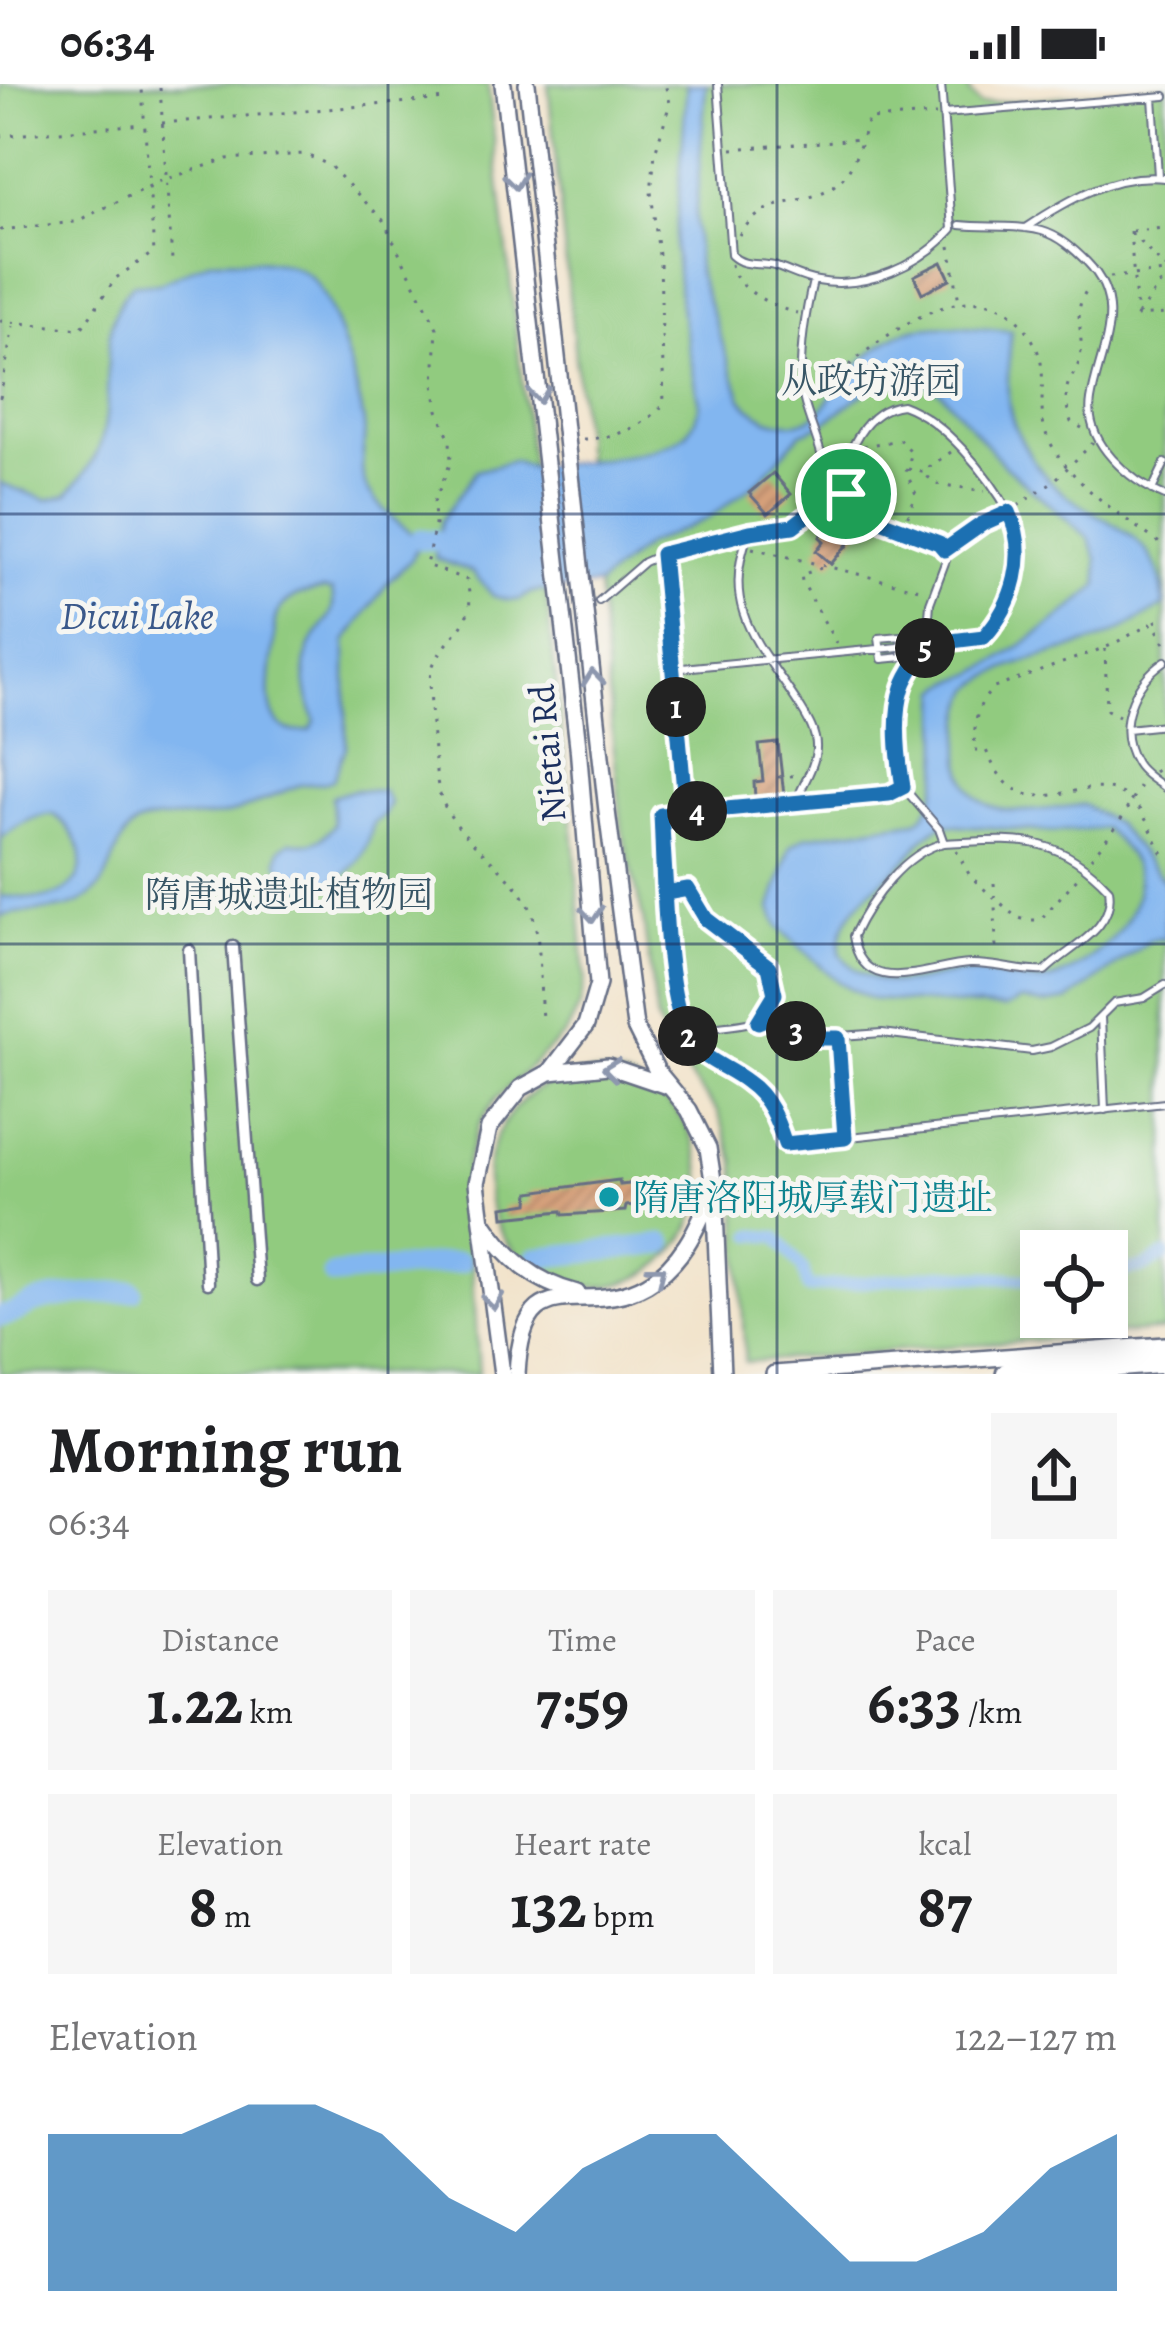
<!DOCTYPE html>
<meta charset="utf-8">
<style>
:root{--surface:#fff;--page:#f6f6f6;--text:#202124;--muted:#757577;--accent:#1f6fb2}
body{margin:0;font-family:Alegreya,"Noto Serif SC",serif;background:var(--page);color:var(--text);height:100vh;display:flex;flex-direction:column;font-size:45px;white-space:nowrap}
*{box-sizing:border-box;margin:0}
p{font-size:39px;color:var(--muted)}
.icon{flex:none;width:66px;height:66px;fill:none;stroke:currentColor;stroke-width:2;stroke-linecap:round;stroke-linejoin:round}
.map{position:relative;height:1290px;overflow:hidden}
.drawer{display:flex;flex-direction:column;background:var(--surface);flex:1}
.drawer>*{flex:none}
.tools{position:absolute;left:1020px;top:1146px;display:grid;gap:24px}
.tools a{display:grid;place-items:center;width:108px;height:108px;border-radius:0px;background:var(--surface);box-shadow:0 6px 30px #0003;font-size:60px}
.pin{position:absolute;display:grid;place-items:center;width:102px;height:102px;color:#fff;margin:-51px;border:6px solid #fff;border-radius:50%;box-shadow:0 3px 12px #0007}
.km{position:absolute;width:60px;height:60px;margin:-30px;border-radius:50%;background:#222;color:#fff;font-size:33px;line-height:60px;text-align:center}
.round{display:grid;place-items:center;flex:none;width:126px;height:126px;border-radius:0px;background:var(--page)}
.overview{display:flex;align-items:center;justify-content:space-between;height:204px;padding:0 48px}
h1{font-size:66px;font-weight:600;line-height:90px}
.figures{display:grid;grid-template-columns:repeat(3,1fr);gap:18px;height:204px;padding:12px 48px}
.figures div{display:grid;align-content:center;border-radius:0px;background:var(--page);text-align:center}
.figures b{font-size:60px;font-weight:600}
.figures small{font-size:33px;font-weight:400}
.figures p{font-size:33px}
.chart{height:336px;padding:24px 48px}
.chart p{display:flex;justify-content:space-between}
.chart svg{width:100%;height:216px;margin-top:12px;fill:var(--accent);opacity:.7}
.status{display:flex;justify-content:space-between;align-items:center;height:84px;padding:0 60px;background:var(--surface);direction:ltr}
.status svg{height:33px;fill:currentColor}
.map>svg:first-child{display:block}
.green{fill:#91cb7f;stroke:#567d6e;stroke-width:3;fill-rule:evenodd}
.water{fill:#82b6f0;stroke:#4e72a7;stroke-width:3;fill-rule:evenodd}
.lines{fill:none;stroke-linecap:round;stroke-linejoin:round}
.canal{stroke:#82b6f0;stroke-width:12}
.river{stroke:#82b6f0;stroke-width:21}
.building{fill:url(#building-hatch)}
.lane-casing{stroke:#666e84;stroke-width:10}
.street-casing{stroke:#666e84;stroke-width:15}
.secondary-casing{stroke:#666e84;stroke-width:20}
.highway-casing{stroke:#666e84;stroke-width:26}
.path{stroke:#666e84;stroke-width:3;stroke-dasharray:3 9;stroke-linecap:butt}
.lane{stroke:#fff;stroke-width:6}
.street{stroke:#fff;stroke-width:10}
.secondary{stroke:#fff;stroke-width:15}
.highway{stroke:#fff;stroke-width:21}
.oneway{stroke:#8d97ae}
.route-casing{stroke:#fff;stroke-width:24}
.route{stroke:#1f6fb2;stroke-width:15}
.grid{fill:none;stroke:#1b2f5e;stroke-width:3;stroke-opacity:0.55}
.culture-dot{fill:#0f9aa8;stroke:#f6f6f2;stroke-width:4.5}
.labels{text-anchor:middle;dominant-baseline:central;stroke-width:10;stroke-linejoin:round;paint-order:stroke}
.park-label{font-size:36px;fill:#385666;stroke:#f6f6f2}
.street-label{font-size:36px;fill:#1b2f5e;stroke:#f6f6f2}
.culture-label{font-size:36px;fill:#0d838f;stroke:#f6f6f2;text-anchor:start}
.water-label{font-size:39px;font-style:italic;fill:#3a588a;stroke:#f6f6f2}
</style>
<div class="status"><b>06:34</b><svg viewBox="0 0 49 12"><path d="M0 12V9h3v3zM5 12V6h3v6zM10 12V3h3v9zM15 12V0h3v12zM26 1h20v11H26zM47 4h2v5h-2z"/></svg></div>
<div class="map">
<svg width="1165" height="1290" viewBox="0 0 1165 1290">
<defs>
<pattern id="building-hatch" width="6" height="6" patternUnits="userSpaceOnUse" patternTransform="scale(3)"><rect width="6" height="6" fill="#d6a07a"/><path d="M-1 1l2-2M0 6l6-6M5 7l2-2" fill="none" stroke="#ad8367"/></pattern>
</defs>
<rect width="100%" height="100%" fill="#f6f6f2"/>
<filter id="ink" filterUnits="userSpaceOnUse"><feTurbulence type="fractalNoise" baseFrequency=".00833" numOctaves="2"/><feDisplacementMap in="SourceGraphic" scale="24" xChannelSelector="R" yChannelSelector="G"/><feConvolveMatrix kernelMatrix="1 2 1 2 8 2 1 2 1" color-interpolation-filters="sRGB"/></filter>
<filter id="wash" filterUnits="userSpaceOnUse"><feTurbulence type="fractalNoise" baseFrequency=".004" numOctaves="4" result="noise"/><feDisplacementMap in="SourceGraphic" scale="48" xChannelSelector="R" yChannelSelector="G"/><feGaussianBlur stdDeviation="2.7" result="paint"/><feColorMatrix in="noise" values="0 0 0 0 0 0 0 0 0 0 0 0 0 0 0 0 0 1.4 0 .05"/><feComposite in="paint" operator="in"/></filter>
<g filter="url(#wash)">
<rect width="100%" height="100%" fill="#f2e3ca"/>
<!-- green -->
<path class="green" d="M0 0H488L574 755 585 895 580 922 567 948 495 1016 478 1042 466 1081 479 1290H0Z
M548 0H968L970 10 980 20 1165 2V1246L745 1278 735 1076 718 1028 671 969 657 937 643 834 622 746ZM1041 1167H1107V1233H1041Z
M487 1096a107 107 0 1 1 214 0a107 107 0 1 1-214 0Z"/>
<!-- water -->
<path class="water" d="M687 0H706L695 135 698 189 742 315C758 336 793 349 817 330 827 322 832 310 840 300 855 283 878 261 898 251 924 236 981 245 1011 247 1010 273 1004 306 1011 331 1017 354 1037 386 1055 402 1097 441 1165 446 1163 522 1144 533 1126 545 1106 553 1073 567 1002 578 976 602 960 617 958 671 964 691 979 744 1043 724 1084 721L1116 740 1165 798V854L1150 856 1069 916 1043 920 1021 916 1005 924 871 915 839 898 778 843 771 824 791 762 806 753 917 737C952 710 935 647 940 606 951 596 961 596 974 590 1011 571 1070 529 1099 500L1097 475 1089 454 1006 383 941 308 914 294 879 298 821 341 801 349 761 395 709 434 647 460 598 501 532 508 518 516H508L493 512 473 488 435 474 441 437 476 387 513 377 530 384C573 377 644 376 681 354 692 347 696 333 700 321L680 220 675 164ZM945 740 1054 748 1104 744C1115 755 1127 766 1134 780 1154 825 1097 878 1058 893 1029 905 997 888 967 889 941 889 909 904 885 898 866 894 850 885 840 869 835 834 873 804 896 785 914 769 922 749 945 740Z
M211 176C240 176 286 172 310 193 332 211 360 310 364 340 367 361 356 383 367 404 378 424 402 443 420 455L412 475 388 498 346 557V663L333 696C320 702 310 698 297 702 274 710 251 724 227 730 200 737 169 731 143 738 115 746 115 788 97 806 68 835 34 822 0 832V813C16 811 31 817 46 814 96 803 88 754 53 730 33 731 16 742 1 754L0 779V399L47 416 67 411C78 398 93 381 99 364 119 310 91 245 133 200H158ZM323 506 332 507C338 532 322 540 311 560 299 583 307 614 315 637L311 646C257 659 269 592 274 562 276 549 271 536 280 525 291 511 307 508 323 506Z
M354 706 383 707 390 719 384 731 373 739C366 778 348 793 312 808L295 802 278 778 280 765 290 758C312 761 320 759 334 741L332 713Z"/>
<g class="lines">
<!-- canal -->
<path class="canal" d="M753 1151 777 1153 803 1185 808 1204 941 1190 1041 1196
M1107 1191 1145 1183 1165 1171"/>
<!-- river -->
<path class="river" d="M420 455 438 457
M536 1174 664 1160
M333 1191 460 1178
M0 1232C14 1232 22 1223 35 1219 65 1210 101 1210 132 1207"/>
</g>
<g id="blocks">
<!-- building -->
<path class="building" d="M942 178 950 195 922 209 914 192Z
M773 389 791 410 768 430 749 409Z
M842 422 864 440 831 480 816 467 824 457 820 453Z
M778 659 784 711 755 714 754 698 763 697 759 661Z
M619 1096 620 1101 657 1097 658 1104 687 1103 688 1116 626 1122 625 1127 563 1131 562 1127 504 1133 503 1123 529 1119 530 1108Z"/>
</g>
</g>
<g filter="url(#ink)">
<use href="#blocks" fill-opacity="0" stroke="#666e84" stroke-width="3"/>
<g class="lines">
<defs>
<path id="lane" d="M718 0 731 171C745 184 758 178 774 182 789 187 803 195 818 197 866 206 921 181 952 145L941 0
M1153 13 1158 92
M944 30 1165 12
M960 141C986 144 1017 140 1042 147 1060 152 1075 166 1087 178 1130 222 1099 267 1091 316 1084 359 1130 397 1165 412
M1025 144C1066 117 1114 88 1165 94
M1152 406 1165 379
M749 449C718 525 761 562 799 621 807 634 817 649 816 665 815 683 802 701 796 718
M945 466 982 440 1008 428
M662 470C691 460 723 452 752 448 764 446 777 447 789 443 863 418 803 346 801 298 800 264 805 230 813 197
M599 517 644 478 662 470 672 585
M901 552 903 573 882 575 879 554Z
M1165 577C1133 599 1114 643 1136 679 1142 689 1155 697 1165 704
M1127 645 1165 641
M686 728 672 585C751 577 830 570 909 562 930 559 962 563 981 554 1019 535 1027 463 1010 430 989 391 944 336 902 321 865 325 845 368 843 401 856 440 906 445 939 459L946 476 930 519 927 560 903 602 900 619 899 677 903 703
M944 759C905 768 870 816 853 852 862 917 928 882 970 880 996 879 1020 889 1045 887 1069 863 1116 846 1109 805 1056 748 1016 756 944 759L939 745 903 703 889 709 661 731 676 915C692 984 722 967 760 1010 774 1025 779 1041 785 1060L1165 1019
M666 809 689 805 705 835 769 883 775 910 760 935
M1101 933 1105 1026
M686 949C715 941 743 943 771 933L814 954 882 949 1032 967 1051 963 1089 944 1114 919 1144 914 1165 901"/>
<path id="street" d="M233 863 257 1196
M189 866 208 1199"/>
<path id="secondary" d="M527 0 607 727 635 943 657 987 689 1026 708 1064 714 1103 722 1290
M550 988 608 982 667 1002
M484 1139C508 1175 535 1198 577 1209
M502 1290 477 1099 489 1044 521 1004 550 988 586 941 598 900 578 662 503 0
M517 1290C523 1174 583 1237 647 1200 681 1180 697 1145 711 1111
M774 1290 1165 1261"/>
<path id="highway" d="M1007 1290 1165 1278"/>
</defs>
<!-- lane casing -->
<use href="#lane" class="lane-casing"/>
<!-- street casing -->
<use href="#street" class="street-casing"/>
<!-- secondary casing -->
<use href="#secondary" class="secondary-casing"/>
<!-- highway casing -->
<use href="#highway" class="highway-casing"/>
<!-- path -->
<path class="path" d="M160 4 172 176
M162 39 446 15
M0 52 142 40
M732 65 860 55
M0 146 75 138 158 98 227 75 304 70 329 81 383 136 437 244 434 300 438 326 450 356 451 378 434 418 435 441 426 481 467 496C468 504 471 516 469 524 464 548 438 563 431 587 428 598 435 694 439 707 451 756 520 787 533 832 542 863 539 903 542 934
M1130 147 1137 232 1165 230
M1132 147 1165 144
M1131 149 1165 184
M739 151C767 110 797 125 832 103 854 89 861 58 868 35L936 31
M950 162 959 218
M731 180C734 204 774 224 797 229
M1110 193 1165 188
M1138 231 1165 193
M0 237 81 245 116 194 154 168 142 5
M0 314 13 242
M814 314C863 264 993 153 1038 268 1049 296 1034 330 1050 358 1074 403 1125 434 1165 463
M1082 344 1071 338C1056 290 1080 298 1081 265 1082 240 1072 223 1090 202
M583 355C615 354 643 344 664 320L660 179 651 108 655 69 670 19 665 0
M863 362 900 356 912 368 906 388 916 410 905 439
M951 368 929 383 928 393 937 400 985 407
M908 385 926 389
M1018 422 1056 395 1093 359
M752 464 923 506
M830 481 868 440
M821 484 801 491 802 497 836 559
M1155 538 1165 532
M1165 559 1153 539 1109 562 994 604C974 622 975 640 974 666H986C1024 758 1085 676 1131 716 1147 731 1154 755 1165 773
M1105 565 1107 626 1119 632
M1154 688 1165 679
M778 693 800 691
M956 766 970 792 995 815 996 871
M1091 774 1119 739 1142 698
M994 799 995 815C1016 829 1010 837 1040 836L1079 792
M838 962 844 1042"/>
<!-- lane -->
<use href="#lane" class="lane"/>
<!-- street -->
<use href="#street" class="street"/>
<!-- secondary -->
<use href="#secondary" class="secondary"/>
<!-- highway -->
<use href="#highway" class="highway"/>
</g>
<!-- one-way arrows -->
<defs><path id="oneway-chevron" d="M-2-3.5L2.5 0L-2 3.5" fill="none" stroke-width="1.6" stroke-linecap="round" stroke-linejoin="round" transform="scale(3)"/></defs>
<g class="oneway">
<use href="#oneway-chevron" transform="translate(515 97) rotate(83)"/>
<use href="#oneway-chevron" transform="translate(539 311) rotate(84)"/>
<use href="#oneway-chevron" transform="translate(593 594) rotate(-96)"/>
<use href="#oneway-chevron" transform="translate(592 830) rotate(85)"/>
<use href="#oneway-chevron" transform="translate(611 985) rotate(-173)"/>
<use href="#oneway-chevron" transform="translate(658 1189) rotate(-38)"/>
<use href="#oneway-chevron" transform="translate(493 1217) rotate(83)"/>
</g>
</g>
<g class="lines" filter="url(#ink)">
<defs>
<path id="route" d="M846 410 824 412 819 422 793 442 750 448 662 470 686 728 661 731C664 782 663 924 693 961 708 978 730 984 747 998 769 1013 777 1036 785 1060L845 1054 838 954H814L771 933 758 938 775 910 769 883 706 835 688 805 666 809 662 742 661 731 889 710 903 703C898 673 893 633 903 603 908 587 920 575 927 560L984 553C1014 520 1029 471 1009 428L982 440 945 466 939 459 873 434 846 410"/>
</defs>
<!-- route casing -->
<use href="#route" class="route-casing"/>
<!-- route -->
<use href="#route" class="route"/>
</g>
<!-- grid -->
<path class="grid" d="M388 0V1290M777 0V1290M0 430H1165M0 860H1165"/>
<!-- markers -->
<circle class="culture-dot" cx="609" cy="1113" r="12"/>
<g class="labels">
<!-- park labels -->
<g class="park-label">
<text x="871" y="296">从政坊游园</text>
<text x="289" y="810">隋唐城遗址植物园</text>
</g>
<!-- street labels -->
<g class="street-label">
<text transform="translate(547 669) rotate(-95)">Nietai Rd</text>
</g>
<!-- culture labels -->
<g class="culture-label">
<text x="633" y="1113">隋唐洛阳城厚载门遗址</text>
</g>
<!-- water labels -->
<g class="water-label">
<text x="137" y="531">Dicui Lake</text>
</g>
</g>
</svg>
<div class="tools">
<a><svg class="icon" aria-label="locate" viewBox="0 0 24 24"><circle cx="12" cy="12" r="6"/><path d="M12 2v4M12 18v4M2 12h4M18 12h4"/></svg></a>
</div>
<div class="pin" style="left:846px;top:410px;background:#1e9e55"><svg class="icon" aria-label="arrive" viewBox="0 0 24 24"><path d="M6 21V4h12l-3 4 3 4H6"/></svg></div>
<b class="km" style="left:676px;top:623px">1</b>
<b class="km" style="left:688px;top:952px">2</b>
<b class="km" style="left:796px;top:947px">3</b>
<b class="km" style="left:697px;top:727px">4</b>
<b class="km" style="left:925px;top:564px">5</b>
</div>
<section class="drawer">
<div class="overview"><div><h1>Morning run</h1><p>06:34</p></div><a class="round"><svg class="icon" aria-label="share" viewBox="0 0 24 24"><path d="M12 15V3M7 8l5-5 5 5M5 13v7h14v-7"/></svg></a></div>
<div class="figures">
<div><p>Distance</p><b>1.22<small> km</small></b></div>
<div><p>Time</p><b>7:59</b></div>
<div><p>Pace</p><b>6:33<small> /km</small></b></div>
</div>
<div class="figures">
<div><p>Elevation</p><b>8<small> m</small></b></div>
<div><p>Heart rate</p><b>132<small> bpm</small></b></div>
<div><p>kcal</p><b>87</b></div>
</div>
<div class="chart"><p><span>Elevation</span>122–127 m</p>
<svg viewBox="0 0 160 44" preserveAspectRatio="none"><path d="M0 44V12L10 12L20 12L30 6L40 6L50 12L60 25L70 32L80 19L90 12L100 12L110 25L120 38L130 38L140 32L150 19L160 12V44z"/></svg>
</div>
</section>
